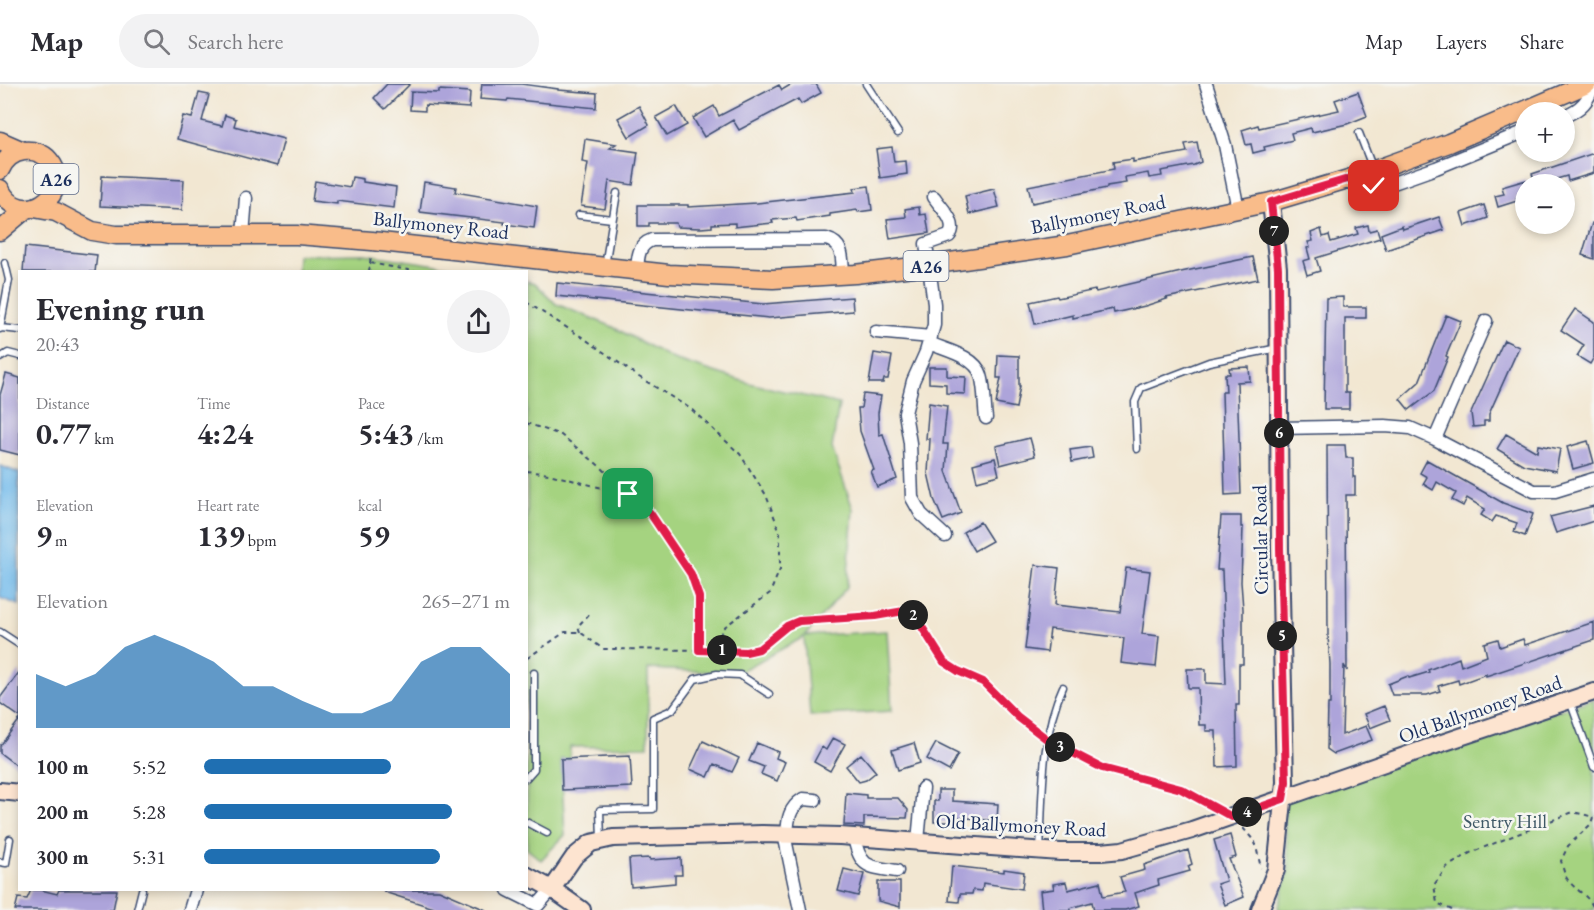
<!DOCTYPE html>
<meta charset="utf-8">
<style>
:root{--surface:#fff;--page:#f2f2f3;--text:#2b2b33;--muted:#7c7c81;--line:#e1e1e2;--accent:#1f6fb2}
body{margin:0;font-family:"EB Garamond",serif;background:var(--page);color:var(--text);height:100vh;display:flex;flex-direction:column;font-size:22px;white-space:nowrap}
*{box-sizing:border-box;margin:0}
p{font-size:20px;color:var(--muted)}
.icon{flex:none;width:33px;height:33px;fill:none;stroke:currentColor;stroke-width:2;stroke-linecap:round;stroke-linejoin:round}
.map{position:relative;flex:1;overflow:hidden}
.sheet{position:absolute;left:18px;top:186px;width:510px;height:621px;display:flex;flex-direction:column;background:var(--surface);border-radius:0px;box-shadow:0 3px 9px #0003}
.sheet>*{flex:none}
.tools{position:absolute;left:1515px;top:18px;display:grid;gap:12px}
.tools a{display:grid;place-items:center;width:60px;height:60px;border-radius:50%;background:var(--surface);box-shadow:0 3px 9px #0003;font-size:30px}
.pin{position:absolute;display:grid;place-items:center;width:51px;height:51px;color:#fff;margin:-26px;border-radius:12px;box-shadow:0 3px 9px #0006}
.km{position:absolute;width:30px;height:30px;margin:-15px;border-radius:50%;background:#222;color:#fff;font-size:16px;line-height:30px;text-align:center}
.round{display:grid;place-items:center;flex:none;width:63px;height:63px;border-radius:32px;background:var(--page)}
.headline{display:flex;align-items:center;justify-content:space-between;height:102px;padding:0 18px}
h1{font-size:33px;font-weight:700;line-height:45px}
.figures{display:grid;grid-template-columns:repeat(3,1fr);gap:9px;height:102px;padding:6px 18px}
.figures div{display:grid;align-content:center}
.figures b{font-size:30px;font-weight:700}
.figures small{font-size:16px;font-weight:400}
.figures p{font-size:16px}
.chart{height:168px;padding:12px 18px}
.chart p{display:flex;justify-content:space-between}
.chart svg{width:100%;height:108px;margin-top:6px;fill:var(--accent);opacity:.7}
ul{padding:0 18px;list-style:none;font-size:20px}
li{display:grid;grid-template-columns:96px 72px 1fr;align-items:center;height:45px}
li i{height:15px;border-radius:8px;background:var(--accent)}
header{display:flex;align-items:center;gap:36px;box-sizing:border-box;height:84px;padding:0 30px;background:var(--surface);border-bottom:2px solid var(--line)}
header strong{font-size:28px}
nav{display:flex;gap:33px;margin-inline-start:auto;font-size:21px}
.search{width:420px;height:54px;background:var(--page);display:flex;align-items:center;gap:15px;box-sizing:border-box;padding:0 21px;border-radius:33px;color:var(--muted);font-size:22px}
.map>svg:first-child{display:block}
.green{fill:#a5d380;stroke:#60816f;stroke-width:1.5}
.water{fill:#73bbeb;stroke:#4775a4;stroke-width:1.5}
.building{fill:#ada4da}
.lines{fill:none;stroke-linecap:round;stroke-linejoin:round}
.lane-casing{stroke:#3b4b6f;stroke-width:9}
.street-casing{stroke:#3b4b6f;stroke-width:15}
.secondary-casing{stroke:#3b4b6f;stroke-width:20}
.primary-casing{stroke:#3b4b6f;stroke-width:21}
.path{stroke:#3b4b6f;stroke-width:2;stroke-dasharray:4.5 4.5;stroke-linecap:butt}
.lane{stroke:#fff;stroke-width:6}
.street{stroke:#fff;stroke-width:12}
.secondary{stroke:#fde4d0;stroke-width:16}
.primary{stroke:#f9bc8a;stroke-width:18}
.route-casing{stroke:#fff;stroke-width:12}
.route{stroke:#e11d48;stroke-width:8}
.labels{text-anchor:middle;dominant-baseline:central;stroke-width:5;stroke-linejoin:round;paint-order:stroke}
.shield{fill:#f6f6f2;stroke:#5d6b8a;stroke-width:1.5}
.shield-label{font-size:18px;font-weight:bold;fill:#1b2f5e}
.street-label{font-size:20px;fill:#1b2f5e;stroke:#f6f6f2}
.park-label{font-size:20px;fill:#3e5866;stroke:#f6f6f2}
</style>
<header>
<strong>Map</strong>
<div class="search"><svg class="icon" aria-label="search" viewBox="0 0 24 24"><circle cx="10" cy="10" r="6"/><path d="M15 15l6 6"/></svg>Search here</div>
<nav><a>Map</a><a>Layers</a><a>Share</a></nav>
</header>
<div class="map">
<svg width="1594" height="826" viewBox="0 0 1594 826">
<rect width="100%" height="100%" fill="#f6f6f2"/>
<filter id="ink" filterUnits="userSpaceOnUse"><feTurbulence type="fractalNoise" baseFrequency=".0167" numOctaves="2"/><feDisplacementMap in="SourceGraphic" scale="12" xChannelSelector="R" yChannelSelector="G"/><feConvolveMatrix kernelMatrix="1 2 1 2 8 2 1 2 1" color-interpolation-filters="sRGB"/></filter>
<filter id="wash" filterUnits="userSpaceOnUse"><feTurbulence type="fractalNoise" baseFrequency=".008" numOctaves="4" result="noise"/><feDisplacementMap in="SourceGraphic" scale="24" xChannelSelector="R" yChannelSelector="G"/><feGaussianBlur stdDeviation="1.35" result="paint"/><feColorMatrix in="noise" values="0 0 0 0 0 0 0 0 0 0 0 0 0 0 0 0 0 1.4 0 .05"/><feComposite in="paint" operator="in"/></filter>
<g filter="url(#wash)">
<rect width="100%" height="100%" fill="#f2e7d2"/>
<!-- green -->
<path class="green" d="M365 170 475 187H296L297 171Z
M527 197 535 199 556 220 611 242 673 275 749 299 839 320 832 364 853 425 847 503 805 552 887 547 892 627 810 632 804 553 737 589 648 585V662L570 663V675H561L565 751 541 776 527 765Z
M1594 615V826H1278L1289 784 1283 715Z"/>
<!-- water -->
<path class="water" d="M1 382 19 389V521L0 514Z"/>
<g id="blocks">
<!-- building -->
<path class="building" d="M387 0H410L385 25 374 14Z
M482 0H521L558 5V6L597 9 596 24 508 15 507 17 480 15Z
M792 0H816L821 9 801 20 798 15 739 46 733 36 704 53 693 34 714 22 719 32 779 1 782 6Z
M439 6 470 8 469 24 425 21V27L410 26 411 8 439 9Z
M1358 8 1367 32 1347 40 1312 48 1311 44 1291 49 1293 56 1264 63 1265 66 1253 69 1251 60 1246 61 1242 46 1258 41 1259 44 1339 26 1335 16Z
M199 9 209 11 202 37 222 42 225 31 236 35 234 42 284 55 277 82 177 55 183 32 192 34Z
M639 22 649 41 629 53 618 34Z
M676 22 687 41 667 52 656 33Z
M585 55 616 60 610 64 638 68 633 101 609 97 605 125 581 122 588 79 582 78Z
M1197 58 1201 78 1194 81 1161 87 1162 92 1149 94 1148 89 1125 93 1126 99 1107 102V104L1032 119 1028 102 1114 85 1113 78 1133 75V78L1187 68 1185 60Z
M892 63 894 78 906 77 907 90 880 94 876 65Z
M1594 69V89L1568 97 1567 92 1546 98V100H1536L1532 90Z
M102 92 184 96 182 126 100 122Z
M352 93 363 95V98L396 103 394 124 337 117V120L312 117 315 97 350 103Z
M1526 96V111L1516 114 1517 117 1498 123 1495 112 1504 110 1502 103Z
M424 98 456 103 455 108 537 122 534 144 504 140 505 138 420 128Z
M869 102 872 126 858 128 857 126 830 130V132L797 137 796 134 772 136 773 139 743 142 735 143V139L712 140V143L701 144 677 143 676 139H649V142H638V121H688V123L757 119 855 108 854 104Z
M994 105 999 123 969 130 965 112Z
M1484 121 1488 134 1465 142 1461 129Z
M919 123 920 131 926 130 929 149 890 155 887 135 906 133 905 125Z
M1439 133 1444 146 1386 166 1381 150 1402 142 1403 145Z
M1592 139H1594V175L1582 171Z
M1368 141 1369 147 1377 145 1380 154 1316 174 1320 187 1307 191 1303 177 1310 175 1307 164 1310 163 1308 158 1313 157 1311 149 1321 145 1323 153 1329 151 1331 158 1358 150 1356 144Z
M25 163 97 171 95 188H23Z
M1253 173 1258 195 1166 214 1167 215 1145 222 1114 229 1113 225 1073 234V231L1035 240 1030 218 1057 212 1058 214 1095 206 1096 208 1181 188Z
M557 199 763 220 852 213 853 227 769 234 556 212Z
M1343 213V223H1366V234H1345V309H1349V325H1324L1326 214Z
M1575 225 1594 238V273L1590 280 1577 272 1584 261 1561 246Z
M1446 231 1461 237 1446 272 1448 273 1434 307 1409 326 1400 315 1419 298Z
M1504 256 1519 263 1489 330V337H1484V342L1473 343 1471 329Z
M874 269 892 272 888 295H884L883 299H869Z
M998 271 1019 272V302H1020L1016 324 996 320 1001 294H997Z
M929 283H947V292L966 293 965 310 946 309V300L929 299Z
M1249 283 1250 297 1237 298 1241 410 1225 411 1222 308H1226L1225 290H1230L1229 284Z
M6 290 20 294V371L0 366V311Z
M863 310 881 312 878 329 879 351 883 350 897 395 877 403 871 387 874 386 860 347 858 324H861Z
M929 319 947 322 943 360H948L946 387 961 429 943 436 934 415 928 389 930 355H926Z
M1506 350 1537 368 1538 361 1560 365 1556 387 1524 381 1497 365Z
M1030 354 1035 372 1000 381 996 362Z
M1588 357 1594 379 1573 385 1567 363Z
M1327 361H1345L1346 374H1353V393H1355V411H1346L1347 587 1344 581 1342 651 1366 642 1372 656 1334 670 1327 665 1328 620H1330V580L1328 552Z
M1091 363 1093 374 1072 378 1070 366Z
M995 374 999 391 977 397 973 380Z
M1427 376 1503 419 1533 430 1525 452 1514 448 1517 439 1496 432 1492 438 1481 431 1485 425 1467 414 1463 422 1452 416 1456 409 1437 398 1433 406 1423 400 1427 393 1420 389Z
M1594 422V437L1556 449 1550 433Z
M1221 432H1241V443H1243L1241 498 1243 525V580H1239V621H1236L1237 682 1217 683 1216 647H1206V641H1199L1198 604H1188L1187 585H1206V599L1226 600 1222 486H1217Z
M980 438 992 457 974 467 963 448Z
M1035 481 1059 484 1055 521 1120 528 1126 484 1150 487 1142 550 1159 552 1156 583 1121 579 1124 554 1050 545 1047 568 1025 565Z
M1594 538V556L1486 592V590L1459 600 1458 596 1438 602 1440 607 1427 611H1392L1388 600 1408 592 1409 594 1429 588 1428 586 1459 574 1461 582 1487 572 1484 559 1498 555 1500 563 1523 555 1525 561Z
M20 587V633L0 619V614Z
M1384 622 1390 636 1370 644 1364 630Z
M20 635V684L0 669V662Z
M833 654 845 660 830 687 814 678 822 663 826 666Z
M703 657 739 674 732 688 714 680 708 693 690 685Z
M757 659 778 668 776 674 785 678 777 697 761 690 764 683 749 677Z
M914 659 920 679 898 686 892 666Z
M936 659 958 670 949 687 927 675Z
M861 670 876 688 866 696 859 698 846 682Z
M630 672 632 703 562 706 561 675Z
M938 706H952V717L998 720 997 737 958 733V738H934V717H938Z
M846 709 866 711V714H898L908 726 907 734 864 733V742L844 741Z
M1230 751 1236 773 1229 775 1244 813 1225 821 1217 800 1226 797 1214 756Z
M1188 766 1192 780 1188 782 1190 787 1158 796 1159 801 1135 809 1139 822 1125 826H1094L1092 818 1070 824V826H1042L1040 807 1054 805 1053 800 1066 798 1068 806 1100 798 1103 812 1125 808 1120 793 1145 786 1144 781Z
M650 774V776L681 774 682 791H675V799L631 803 629 775Z
M952 782 1004 788V785L1024 788 1022 805 983 799 982 807 973 806 972 810H960L959 818 949 817Z
M844 785 864 790 858 812 838 807Z
M878 798H900V823L878 817Z
M31 806H41L57 810 59 806H117L113 826H15L18 814 27 815Z
M384 806H439L486 826H440L384 808Z"/>
</g>
</g>
<g filter="url(#ink)">
<use href="#blocks" fill-opacity="0" stroke="#3b4b6f" stroke-width="1.5"/>
<g class="lines">
<defs>
<path id="lane" d="M866 0 898 49
M1359 49 1373 85
M579 131 612 135
M605 182 617 109
M1 244 20 246
M0 245 9 196 5 179
M0 274 8 269 20 272
M1137 365 1135 318 1141 304 1209 278 1278 264
M0 548 20 561
M1570 617 1594 683
M526 694 534 685V589
M526 738 547 749
M601 756 600 726 653 725V634L672 626 695 595 717 590 740 591 769 610
M1040 766C1043 713 1040 652 1063 603
M0 778 6 779 10 755
M137 826 142 806"/>
<path id="street" d="M1206 0 1225 61 1238 125
M1564 32C1582 25 1588 17 1594 0
M1358 92 1374 102 1382 103 1436 84 1526 47
M934 113C941 124 959 139 949 152L926 160 934 220V241L926 268 913 297 905 329 910 359 912 414 921 430 945 452
M243 151 246 114
M637 186C638 173 638 161 652 156L826 155C844 160 842 174 843 191
M876 248 931 253
M929 259C945 266 975 272 981 291 985 304 984 320 986 334
M1279 344 1385 342 1410 344 1435 355 1534 407H1555L1594 395
M1435 355 1486 237
M784 750 800 826
M787 750C788 735 789 724 803 715L815 716
M854 753C860 784 868 783 897 787
M918 757 923 704
M508 806 538 821 552 805
M190 826 196 806"/>
<path id="secondary" d="M0 707 20 709
M526 791 552 805 582 826
M552 805 574 773 591 759 613 754 762 750 840 752 1060 768H1101L1122 766 1192 746 1436 661 1594 608
M1260 826 1276 786 1285 698 1280 464 1278 184 1271 118"/>
<path id="primary" d="M0 57 23 67
M0 86C4 76 13 68 24 67 33 66 43 69 49 76 77 108 21 149 0 105
M34 124 56 128 92 147 116 151H297L372 157 669 190 773 195 855 190 930 181 1067 161 1271 118 1358 92 1449 59 1587 0
M0 147 26 125"/>
</defs>
<!-- lane casing -->
<use href="#lane" class="lane-casing"/>
<!-- street casing -->
<use href="#street" class="street-casing"/>
<!-- secondary casing -->
<use href="#secondary" class="secondary-casing"/>
<!-- primary casing -->
<use href="#primary" class="primary-casing"/>
<!-- path -->
<path class="path" d="M370 179 419 188
M369 188 371 171
M526 218 585 255 639 293 691 325 740 370 766 411 780 448V485L770 509 723 544 714 566 603 565 580 548H565L526 575
M526 339 561 351 602 384 628 410 650 429 691 490 699 512V566
M526 387 549 390 625 410
M580 548 578 542 592 527
M714 566 746 568 759 565 787 542 799 537 875 532 904 527 915 532 944 578 958 587 983 598 1018 633 1039 649
M1056 660 1102 683 1181 705 1215 722
M1593 733 1591 740 1568 762 1561 777C1563 783 1564 791 1568 796 1576 807 1589 811 1594 825
M1243 744 1255 758 1261 784
M1452 826 1437 819 1434 801 1447 783 1470 769 1573 728 1594 733"/>
<!-- lane -->
<use href="#lane" class="lane"/>
<!-- street -->
<use href="#street" class="street"/>
<!-- secondary -->
<use href="#secondary" class="secondary"/>
<!-- primary -->
<use href="#primary" class="primary"/>
</g>
</g>
<g class="lines" filter="url(#ink)">
<defs>
<path id="route" d="M628 410 650 429 691 490 699 513V566L746 568 759 565 787 542 799 537 875 532 904 527 915 532 944 578 958 587 983 598 1018 633 1048 656 1102 684 1181 705 1232 733 1283 715 1286 698 1280 464 1278 184 1271 118 1358 92 1374 102"/>
</defs>
<!-- route casing -->
<use href="#route" class="route-casing"/>
<!-- route -->
<use href="#route" class="route"/>
</g>
<g class="labels">
<!-- shield labels -->
<g class="shield">
<rect x="33.5" y="80" width="45" height="30" rx="4.5"/>
<rect x="903.5" y="167" width="45" height="30" rx="4.5"/>
</g>
<g class="shield-label">
<text x="56" y="95">A26</text>
<text x="926" y="182">A26</text>
</g>
<!-- street labels -->
<g class="street-label">
<text transform="translate(1098 130) rotate(-11)">Ballymoney Road</text>
<text transform="translate(441 141) rotate(6)">Ballymoney Road</text>
<text transform="translate(1260 456) rotate(-91)">Circular Road</text>
<text transform="translate(1480 625) rotate(-19)">Old Ballymoney Road</text>
<text transform="translate(1021 741) rotate(3)">Old Ballymoney Road</text>
</g>
<!-- park labels -->
<g class="park-label">
<text x="1505" y="737">Sentry Hill</text>
</g>
</g>
</svg>
<div class="tools">
<a>+</a>
<a>−</a>
</div>
<div class="pin" style="left:628px;top:410px;background:#1e9e55"><svg class="icon" aria-label="arrive" viewBox="0 0 24 24"><path d="M6 21V4h12l-3 4 3 4H6"/></svg></div>
<div class="pin" style="left:1374px;top:102px;background:#d93025"><svg class="icon" aria-label="check" viewBox="0 0 24 24"><path d="M5 12l5 5 9-10"/></svg></div>
<b class="km" style="left:722px;top:566px">1</b>
<b class="km" style="left:913px;top:531px">2</b>
<b class="km" style="left:1060px;top:663px">3</b>
<b class="km" style="left:1247px;top:728px">4</b>
<b class="km" style="left:1282px;top:552px">5</b>
<b class="km" style="left:1279px;top:349px">6</b>
<b class="km" style="left:1274px;top:147px">7</b>
<section class="sheet">
<div class="headline"><div><h1>Evening run</h1><p>20:43</p></div><a class="round"><svg class="icon" aria-label="share" viewBox="0 0 24 24"><path d="M12 15V3M7 8l5-5 5 5M5 13v7h14v-7"/></svg></a></div>
<div class="figures">
<div><p>Distance</p><b>0.77<small> km</small></b></div>
<div><p>Time</p><b>4:24</b></div>
<div><p>Pace</p><b>5:43<small> /km</small></b></div>
</div>
<div class="figures">
<div><p>Elevation</p><b>9<small> m</small></b></div>
<div><p>Heart rate</p><b>139<small> bpm</small></b></div>
<div><p>kcal</p><b>59</b></div>
</div>
<div class="chart"><p><span>Elevation</span>265–271 m</p>
<svg viewBox="0 0 160 44" preserveAspectRatio="none"><path d="M0 44V22L10 27L20 22L30 11L40 6L50 11L60 17L70 27L80 27L90 33L100 38L110 38L120 33L130 17L140 11L150 11L160 22V44z"/></svg>
</div>
<ul>
<li><b>100 m</b>5:52<i style="width:61%"></i></li>
<li><b>200 m</b>5:28<i style="width:81%"></i></li>
<li><b>300 m</b>5:31<i style="width:77%"></i></li>
</ul>
</section>
</div>
